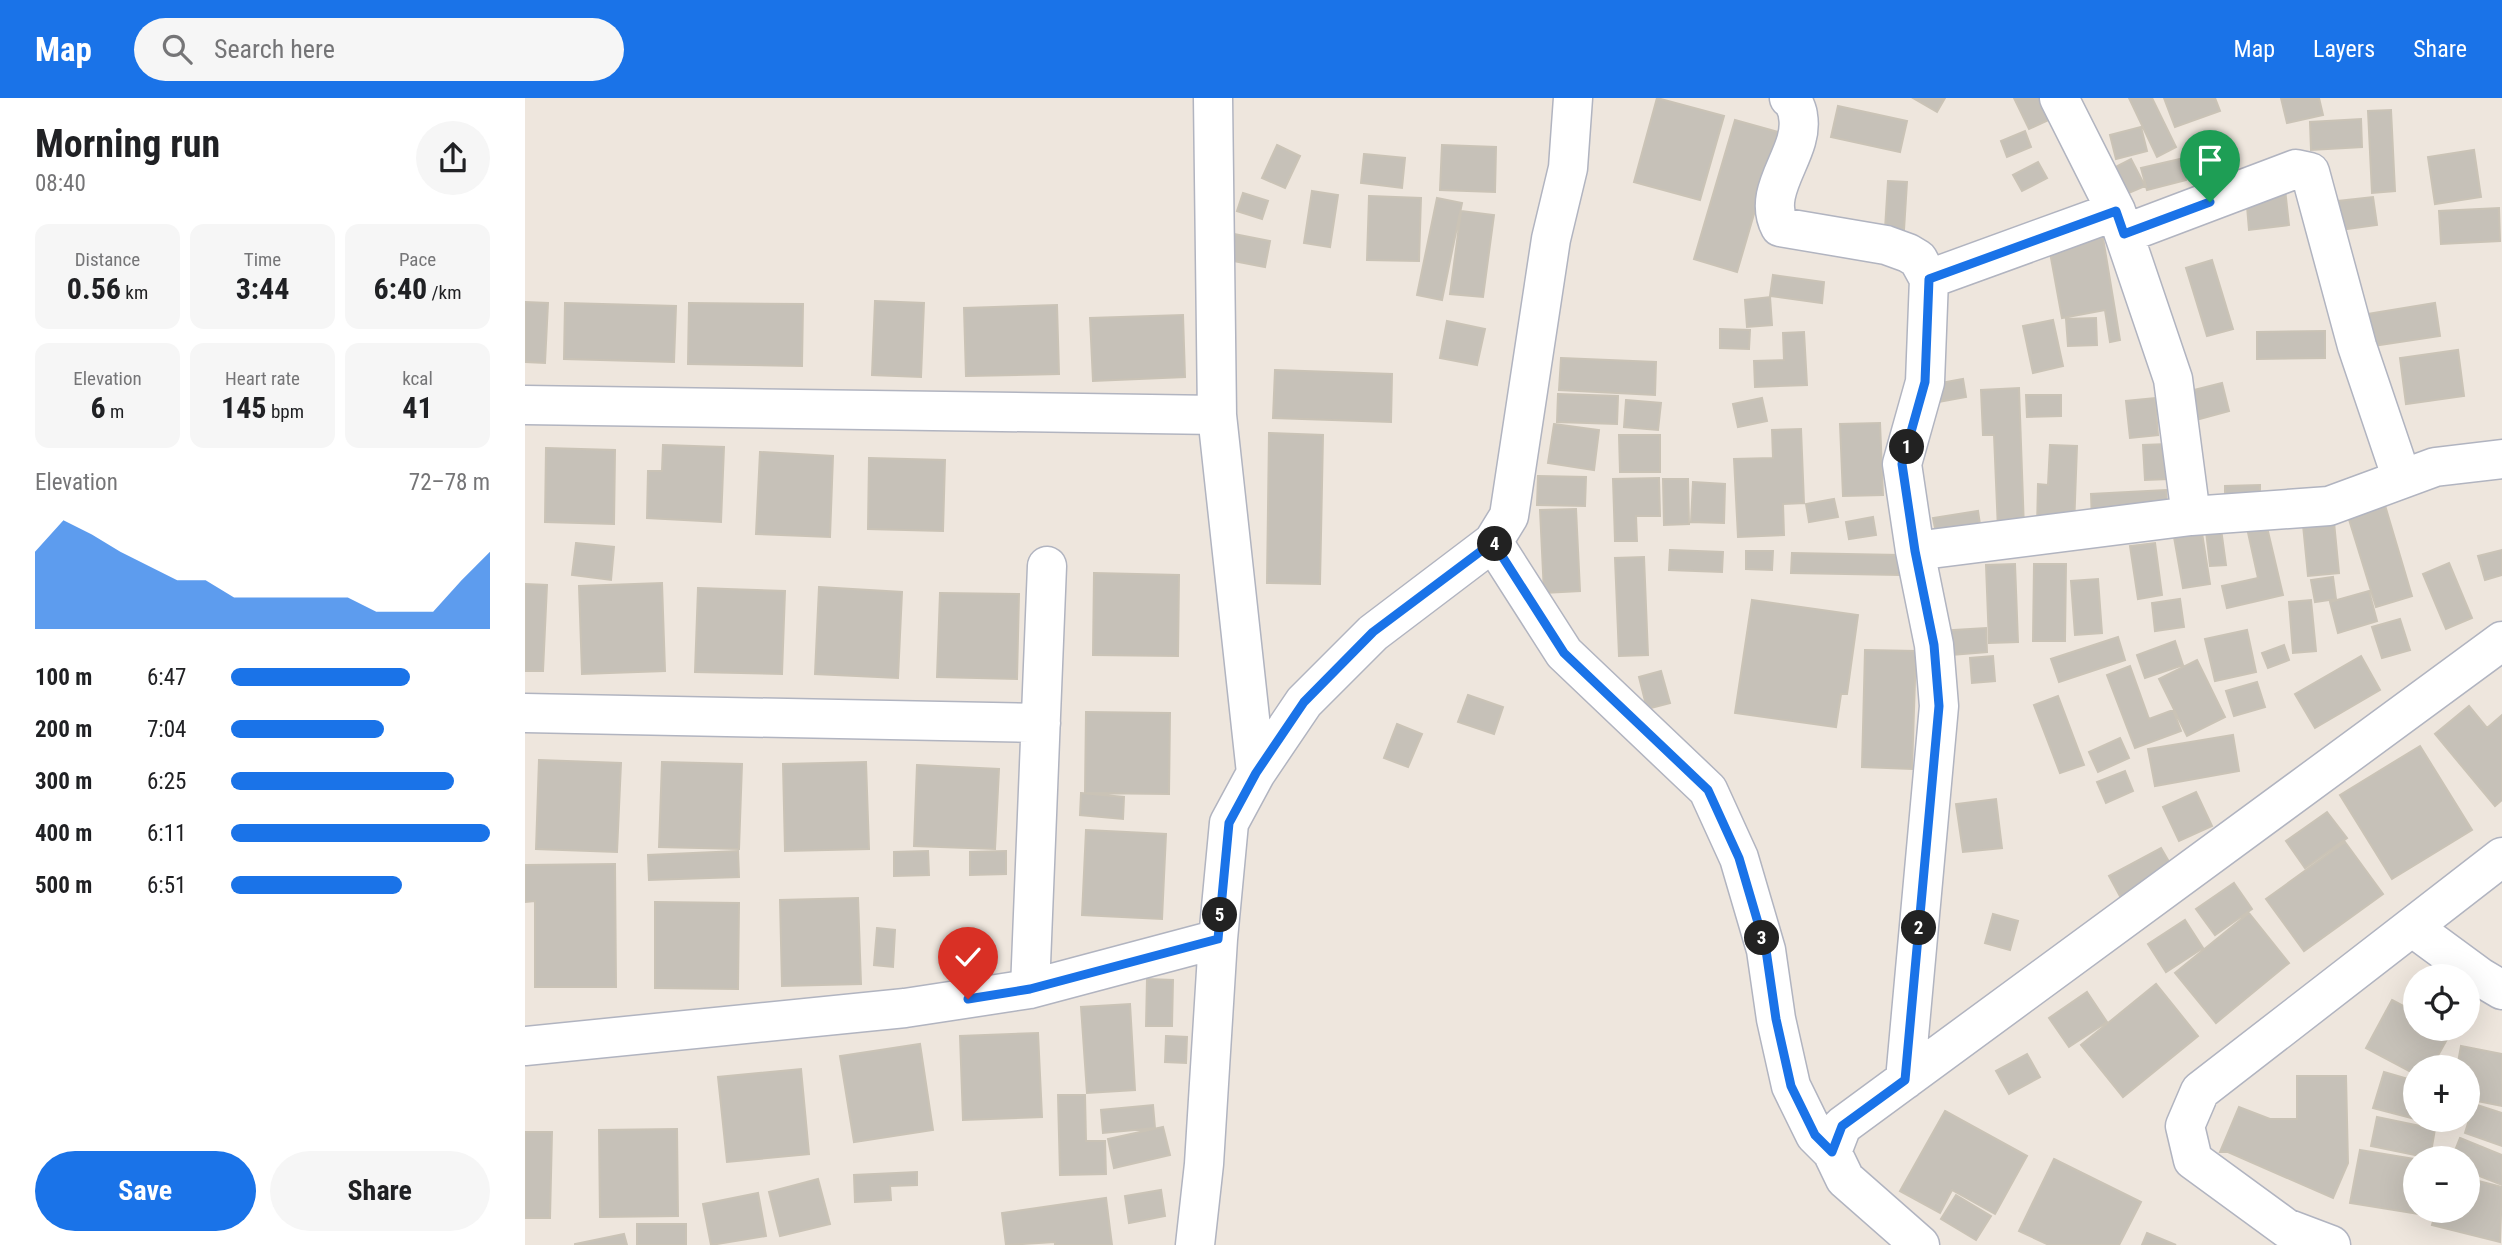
<!DOCTYPE html>
<meta charset="utf-8">
<style>
:root{--surface:#fff;--page:#f6f6f6;--text:#202124;--muted:#757577;--accent:#1a73e8}
body{margin:0;font-family:"Roboto Condensed",sans-serif;background:var(--page);color:var(--text);height:100vh;display:flex;flex-direction:column;font-size:26px;white-space:nowrap}
*{box-sizing:border-box;margin:0}
p{font-size:23px;color:var(--muted)}
.icon{flex:none;width:38px;height:38px;fill:none;stroke:currentColor;stroke-width:2;stroke-linecap:round;stroke-linejoin:round}
.map{position:relative;flex:1;overflow:hidden}
.drawer{display:flex;flex-direction:column;background:var(--surface);width:525px}
.drawer>*{flex:none}
.controls{position:absolute;left:1878px;top:866px;display:grid;gap:14px}
.controls a{display:grid;place-items:center;width:77px;height:77px;border-radius:50%;background:var(--surface);box-shadow:0 7px 28px #0002;font-size:35px}
.pin{position:absolute;display:grid;place-items:center;width:60px;height:60px;color:#fff;margin:-72px -30px;border-radius:50% 50% 50% 0;rotate:-45deg;box-shadow:0 0 7px #0007}
.pin .icon{rotate:45deg}
.km{position:absolute;width:35px;height:35px;margin:-18px;border-radius:50%;background:#222;color:#fff;font-size:19px;line-height:35px;text-align:center}
.round{display:grid;place-items:center;flex:none;width:74px;height:74px;border-radius:37px;background:var(--page)}
.head{display:flex;align-items:center;justify-content:space-between;height:119px;padding:0 35px}
h1{font-size:38px;font-weight:700;line-height:52px}
.stats{display:grid;grid-template-columns:repeat(3,1fr);gap:10px;height:119px;padding:7px 35px}
.stats div{display:grid;align-content:center;border-radius:14px;background:var(--page);text-align:center}
.stats b{font-size:30px;font-weight:700}
.stats small{font-size:19px;font-weight:400}
.stats p{font-size:19px}
.chart{height:196px;padding:14px 35px}
.chart p{display:flex;justify-content:space-between}
.chart svg{width:100%;height:126px;margin-top:7px;fill:var(--accent);opacity:.7}
.button{display:flex;gap:14px;margin-top:auto;padding:14px 35px}
.button a{flex:1;height:80px;border-radius:42px;background:var(--accent);color:#fff;font-size:28px;font-weight:700;line-height:80px;text-align:center}
.button a+a{background:var(--page);color:var(--text)}
ul{padding:0 35px;list-style:none;font-size:23px}
li{display:grid;grid-template-columns:112px 84px 1fr;align-items:center;height:52px}
li i{height:18px;border-radius:9px;background:var(--accent)}
header{display:flex;align-items:center;gap:42px;box-sizing:border-box;height:98px;padding:0 35px;background:var(--accent);color:#fff}
header strong{font-size:33px}
nav{display:flex;gap:38px;margin-inline-start:auto;font-size:24px}
.search{width:490px;height:63px;background:var(--page);display:flex;align-items:center;gap:18px;box-sizing:border-box;padding:0 24px;border-radius:38px;color:var(--muted);font-size:26px}
main{display:flex;flex:1;min-height:0}
.map>svg:first-child{display:block}
.building{fill:#c6c1b8;stroke:#cac3b6;stroke-width:2}
.lines{fill:none;stroke-linecap:round;stroke-linejoin:round}
.minor-casing{stroke:#b1b4c0;stroke-width:41}
.minor{stroke:#fff;stroke-width:38}
.route-casing{stroke:#fff;stroke-width:14}
.route{stroke:#1a73e8;stroke-width:9}
</style>
<header>
<strong>Map</strong>
<div class="search"><svg class="icon" aria-label="search" viewBox="0 0 24 24"><circle cx="10" cy="10" r="6"/><path d="M15 15l6 6"/></svg>Search here</div>
<nav><a>Map</a><a>Layers</a><a>Share</a></nav>
</header>
<main>
<section class="drawer">
<div class="head"><div><h1>Morning run</h1><p>08:40</p></div><a class="round"><svg class="icon" aria-label="share" viewBox="0 0 24 24"><path d="M12 15V3M7 8l5-5 5 5M5 13v7h14v-7"/></svg></a></div>
<div class="stats">
<div><p>Distance</p><b>0.56<small> km</small></b></div>
<div><p>Time</p><b>3:44</b></div>
<div><p>Pace</p><b>6:40<small> /km</small></b></div>
</div>
<div class="stats">
<div><p>Elevation</p><b>6<small> m</small></b></div>
<div><p>Heart rate</p><b>145<small> bpm</small></b></div>
<div><p>kcal</p><b>41</b></div>
</div>
<div class="chart"><p><span>Elevation</span>72–78 m</p>
<svg viewBox="0 0 160 44" preserveAspectRatio="none"><path d="M0 44V17L10 6L20 11L30 17L40 22L50 27L60 27L70 33L80 33L90 33L100 33L110 33L120 38L130 38L140 38L150 27L160 17V44z"/></svg>
</div>
<ul>
<li><b>100 m</b>6:47<i style="width:69%"></i></li>
<li><b>200 m</b>7:04<i style="width:59%"></i></li>
<li><b>300 m</b>6:25<i style="width:86%"></i></li>
<li><b>400 m</b>6:11<i style="width:100%"></i></li>
<li><b>500 m</b>6:51<i style="width:66%"></i></li>
</ul>
<div class="button"><a>Save</a><a>Share</a></div>
</section>
<div class="map">
<svg width="1977" height="1147" viewBox="0 0 1977 1147">
<rect width="100%" height="100%" fill="#eee6dd"/>
<!-- building -->
<path class="building" d="M1132 0 1199 18 1175 102 1109 84Z
M1388 0H1420L1412 14Z
M1489 0H1521L1530 19 1504 31Z
M1604 0H1627L1651 49 1632 59Z
M1639 0H1690L1695 13 1650 29Z
M1756 0H1794L1798 17 1762 25Z
M1313 8 1382 23 1375 54 1306 39Z
M1866 12 1870 93 1847 95 1843 13Z
M1836 21 1837 49 1786 52 1785 24Z
M1210 22 1253 34 1212 174 1169 161Z
M1616 29 1622 53 1591 61 1585 37Z
M1500 33 1506 49 1482 59 1476 43Z
M752 47 775 58 760 90 737 80Z
M917 47 971 49 970 94 915 92Z
M1949 52 1956 99 1910 106 1903 59Z
M839 56 880 60 877 90 836 85Z
M1606 61 1620 88 1592 100 1579 75Z
M1655 61 1661 82 1622 92 1616 70Z
M1513 64 1522 80 1497 93 1488 77Z
M1363 83 1382 84 1379 132 1360 131Z
M1760 91 1764 127 1724 132 1721 96Z
M787 93 813 97 805 149 779 145Z
M718 95 743 103 737 121 712 113Z
M844 98 896 100 894 163 842 162Z
M1848 99 1852 127 1807 133 1804 104Z
M912 100 937 105 917 202 892 197Z
M1974 110 1975 143 1916 146 1914 113Z
M936 113 969 117 958 199 925 196Z
M704 135 745 143 740 169 698 161Z
M1578 140 1595 242 1585 244 1580 212 1537 220 1524 149Z
M1687 162 1708 231 1682 238 1661 170Z
M1248 177 1299 184 1297 205 1245 198Z
M1245 199 1247 227 1222 229 1220 202Z
M350 203 399 205 396 279 347 277Z
M0 204 23 205 20 265 0 264Z
M40 205 151 208 149 264 39 261Z
M164 205 278 206 277 268 163 266Z
M1910 205 1915 238 1841 249 1836 217Z
M532 207 534 276 441 278 439 210Z
M658 217 660 279 568 283 565 220Z
M1571 220 1572 247 1543 248 1541 221Z
M1528 222 1538 268 1508 275 1498 228Z
M922 223 960 231 952 267 915 260Z
M1195 231 1225 232 1224 251 1195 250Z
M1800 233V260L1732 261V234Z
M1279 234 1282 287 1230 289 1229 263 1259 262 1258 235Z
M1933 252 1939 298 1881 306 1875 260Z
M1036 260 1131 264 1130 297 1034 292Z
M750 272 867 276 866 324 748 320Z
M1438 281 1441 299 1413 304 1410 286Z
M1697 285 1704 313 1660 325 1653 296Z
M1494 290 1499 431 1473 432 1469 337H1458L1456 292Z
M1033 296 1093 298 1092 326 1032 324Z
M1501 297H1536V318L1502 319Z
M1237 300 1242 323 1213 329 1208 306Z
M1630 300 1633 337 1605 340 1601 303Z
M1101 302 1136 305 1133 332 1099 329Z
M1355 325 1358 397 1318 398 1315 326Z
M1029 326 1074 332 1069 372 1023 365Z
M1276 331 1279 405 1258 406 1259 437 1213 439 1209 361 1248 360 1247 332Z
M744 335 798 337 795 486 742 485Z
M1094 337H1135V374H1095Z
M1643 346 1644 381 1620 382 1618 347Z
M138 347 199 349 196 424 122 420 123 373H137Z
M1525 347 1552 348 1549 430 1512 429 1513 386 1523 387Z
M21 350 90 352 89 426 20 424Z
M235 354 308 358 305 439 231 436Z
M344 360 420 362 418 433 343 431Z
M1013 378 1061 379 1060 408 1012 407Z
M1134 380 1135 418H1111L1112 443H1090L1088 381Z
M1138 381H1163L1164 426 1139 427Z
M1168 384 1200 386 1199 425 1166 424Z
M1735 387V408L1700 409V388Z
M1641 392 1643 420 1567 424 1566 396Z
M1309 401 1313 419 1284 424 1281 406Z
M1859 404 1887 498 1851 509 1822 415Z
M1051 411 1055 493 1019 495 1015 412Z
M1453 413 1456 433 1412 440 1408 420Z
M1348 419 1351 437 1324 441 1321 424Z
M1809 424 1814 475 1783 478 1778 427Z
M1741 425 1758 497 1702 510 1697 488 1733 480 1722 430Z
M1696 431 1701 467 1685 468 1681 433Z
M1677 435 1685 486 1658 490 1649 439Z
M51 445 89 449 86 482 47 477Z
M1630 445 1637 497 1613 501 1605 448Z
M1145 452 1198 454 1197 474 1144 472Z
M1977 452V477L1960 482 1953 458Z
M1221 453H1248L1247 472 1221 471Z
M1267 455 1375 457V477L1266 475Z
M1119 459 1123 557 1094 558 1090 460Z
M1924 465 1947 520 1921 531 1898 476Z
M1490 466 1493 544 1464 545 1461 467Z
M1509 466H1541L1540 543H1508Z
M569 475 654 477 653 558 568 557Z
M1808 479 1811 501 1790 504 1786 482Z
M1573 481 1577 535 1550 537 1546 483Z
M137 485 140 573 57 576 54 488Z
M0 486 22 487 18 573H0Z
M294 489 377 494 373 580 290 576Z
M173 490 260 493 257 576 170 574Z
M1844 493 1852 523 1813 535 1805 504Z
M415 495 494 496 492 581 412 579Z
M1655 501 1659 529 1630 533 1627 505Z
M1227 502 1333 517 1322 596H1316L1311 629 1210 615Z
M1786 502 1791 553 1768 555 1764 504Z
M1875 521 1885 552 1857 560 1847 529Z
M1461 530 1462 554 1414 558 1413 533Z
M1722 532 1731 574 1690 583 1680 541Z
M1593 539 1600 562 1534 584 1526 561Z
M1650 543 1658 567 1620 580 1612 557Z
M1759 547 1764 562 1743 570 1737 555Z
M1340 552 1391 553 1387 671 1337 669Z
M1468 558 1470 583 1447 585 1445 560Z
M1836 558 1855 592 1790 630 1770 596Z
M1672 562 1700 619 1662 638 1634 581Z
M1605 568 1624 621 1648 612 1656 633 1610 650 1582 577Z
M1136 573 1145 605 1122 611 1114 579Z
M1732 584 1740 609 1709 618 1701 593Z
M943 597 978 609 969 636 933 624Z
M1533 598 1559 667 1535 675 1509 607Z
M1944 608 1962 630 1977 617V702L1970 708 1910 636Z
M561 614 645 615 644 696 560 695Z
M872 626 897 636 883 669 859 660Z
M1708 637 1714 673 1630 688 1623 651Z
M1595 640 1604 660 1573 674 1564 654Z
M1895 648 1947 732 1867 781 1815 697Z
M14 662 96 665 92 754 11 751Z
M137 664 217 666 214 751 134 749Z
M341 664 344 751 260 753 258 666Z
M392 667 474 671 470 751 389 748Z
M1600 673 1608 693 1581 705 1572 684Z
M1671 694 1687 728 1654 743 1638 709Z
M556 695 599 699 598 721 555 717Z
M1471 701 1477 750 1438 754 1431 706Z
M1802 714 1822 740 1780 770 1761 743Z
M561 732 641 736 637 821 557 817Z
M1820 744 1858 796 1779 853 1741 801Z
M1636 750 1650 774 1597 802 1584 778Z
M213 753 214 779 124 782 123 757Z
M403 753 404 777 369 778V754Z
M481 753V776L445 777V754Z
M90 766 91 889H10V803L0 804V767Z
M1709 785 1727 811 1690 837 1671 811Z
M333 800 336 886 257 888 255 802Z
M130 804 214 805 213 891 130 890Z
M1724 815 1764 865 1691 925 1650 875Z
M1468 816 1493 823 1485 852 1460 845Z
M1660 822 1678 850 1641 874 1623 846Z
M352 830 370 832 368 869 349 867Z
M622 881 648 882 647 928H621Z
M1631 886 1673 938 1598 999 1556 947Z
M1562 894 1582 924 1544 949 1524 920Z
M1867 902 1890 914V931H1921L1926 934 1906 970H1890V976L1841 950Z
M605 906 610 992 562 995 556 909Z
M513 935 517 1019 438 1022 435 938Z
M641 938 662 939 661 965 640 964Z
M395 946 408 1032 329 1044 315 958Z
M1936 948 1977 956V1008L1942 1001V970H1932Z
M1502 956 1515 979 1484 996 1471 973Z
M276 971 284 1056 202 1064 193 979Z
M1859 974 1890 983V1021L1848 1010Z
M1772 978H1821L1823 1065 1808 1100 1703 1054H1695L1714 1009 1745 1021H1772Z
M533 997H560L561 1043H580L581 1076 535 1077Z
M1949 1006 1977 1015V1048L1940 1035Z
M628 1007 630 1030 578 1035 576 1012Z
M1420 1013 1502 1058 1470 1116 1427 1092 1415 1115 1375 1093Z
M1852 1019 1910 1031 1905 1060 1846 1048Z
M638 1029 645 1057 589 1070 583 1041Z
M152 1031 153 1118 75 1119 74 1032Z
M0 1034H27L25 1120H0Z
M1935 1040 1977 1057V1087L1942 1073V1060H1927Z
M1835 1052 1890 1061V1113H1894L1893 1116 1825 1105Z
M1529 1061 1616 1104 1594 1147H1524L1494 1133Z
M392 1074V1087L365 1088 366 1102 330 1104 329 1077Z
M1942 1080 1977 1089 1975 1144 1907 1127 1911 1113H1942Z
M293 1081 305 1126 255 1138 244 1094Z
M636 1092 640 1118 604 1125 600 1098Z
M233 1095 241 1138 186 1147 178 1106Z
M1431 1097 1466 1118 1451 1142 1416 1121Z
M581 1100 587 1147H530V1144L481 1147 477 1115Z
M112 1126H161V1147H112Z
M1622 1135 1651 1147H1617Z
M99 1136 102 1147H50V1146Z"/>
<g class="lines">
<defs>
<path id="minor" d="M688 0 692 317 731 675
M1264 0 1268 3C1270 8 1273 13 1273 18 1280 55 1235 91 1255 129L1361 147 1383 155 1393 161 1404 181 1400 284 1377 366 1390 453 1409 547 1414 608 1380 982
M1534 0 1591 113 1648 281 1666 418
M1599 136 1771 71 1785 74 1832 248 1877 381
M1404 181 1591 113
M0 307 692 317
M968 444 1039 555 1183 692 1214 760 1241 852 1251 921 1266 988 1290 1037 1307 1054
M1390 453 1666 418 1804 408 1910 369 1977 361
M0 615 516 625
M1887 829 1955 879 1977 892
M505 891 522 468
M0 948 380 910 505 891 693 841
M670 1147 679 1066 693 841 704 725 731 675 779 604 848 535 968 444 984 418 1026 141 1043 70 1048 0
M1395 1147 1320 1081 1307 1054 1317 1028 1977 543
M1806 1147 1761 1130 1668 1062 1660 1028 1675 993 1977 759"/>
</defs>
<!-- minor casing -->
<use href="#minor" class="minor-casing"/>
<!-- minor -->
<use href="#minor" class="minor"/>
</g>
<g class="lines">
<defs>
<path id="route" d="M443 901 505 891 693 841 704 725 731 675 779 604 848 534 968 444 1039 555 1183 692 1214 760 1241 852 1251 921 1266 988 1290 1037 1307 1054 1317 1028 1380 982 1414 608 1409 547 1390 453 1377 366 1400 284 1404 181 1591 113 1599 136 1685 104"/>
</defs>
<!-- route casing -->
<use href="#route" class="route-casing"/>
<!-- route -->
<use href="#route" class="route"/>
</g>
</svg>
<div class="controls">
<a><svg class="icon" aria-label="locate" viewBox="0 0 24 24"><circle cx="12" cy="12" r="6"/><path d="M12 2v4M12 18v4M2 12h4M18 12h4"/></svg></a>
<a>+</a>
<a>−</a>
</div>
<div class="pin" style="left:1685px;top:104px;background:#1e9e55"><svg class="icon" aria-label="arrive" viewBox="0 0 24 24"><path d="M6 21V4h12l-3 4 3 4H6"/></svg></div>
<div class="pin" style="left:443px;top:901px;background:#d93025"><svg class="icon" aria-label="check" viewBox="0 0 24 24"><path d="M5 12l5 5 9-10"/></svg></div>
<b class="km" style="left:1382px;top:349px">1</b>
<b class="km" style="left:1394px;top:830px">2</b>
<b class="km" style="left:1237px;top:840px">3</b>
<b class="km" style="left:970px;top:446px">4</b>
<b class="km" style="left:695px;top:817px">5</b>
</div>
</main>
